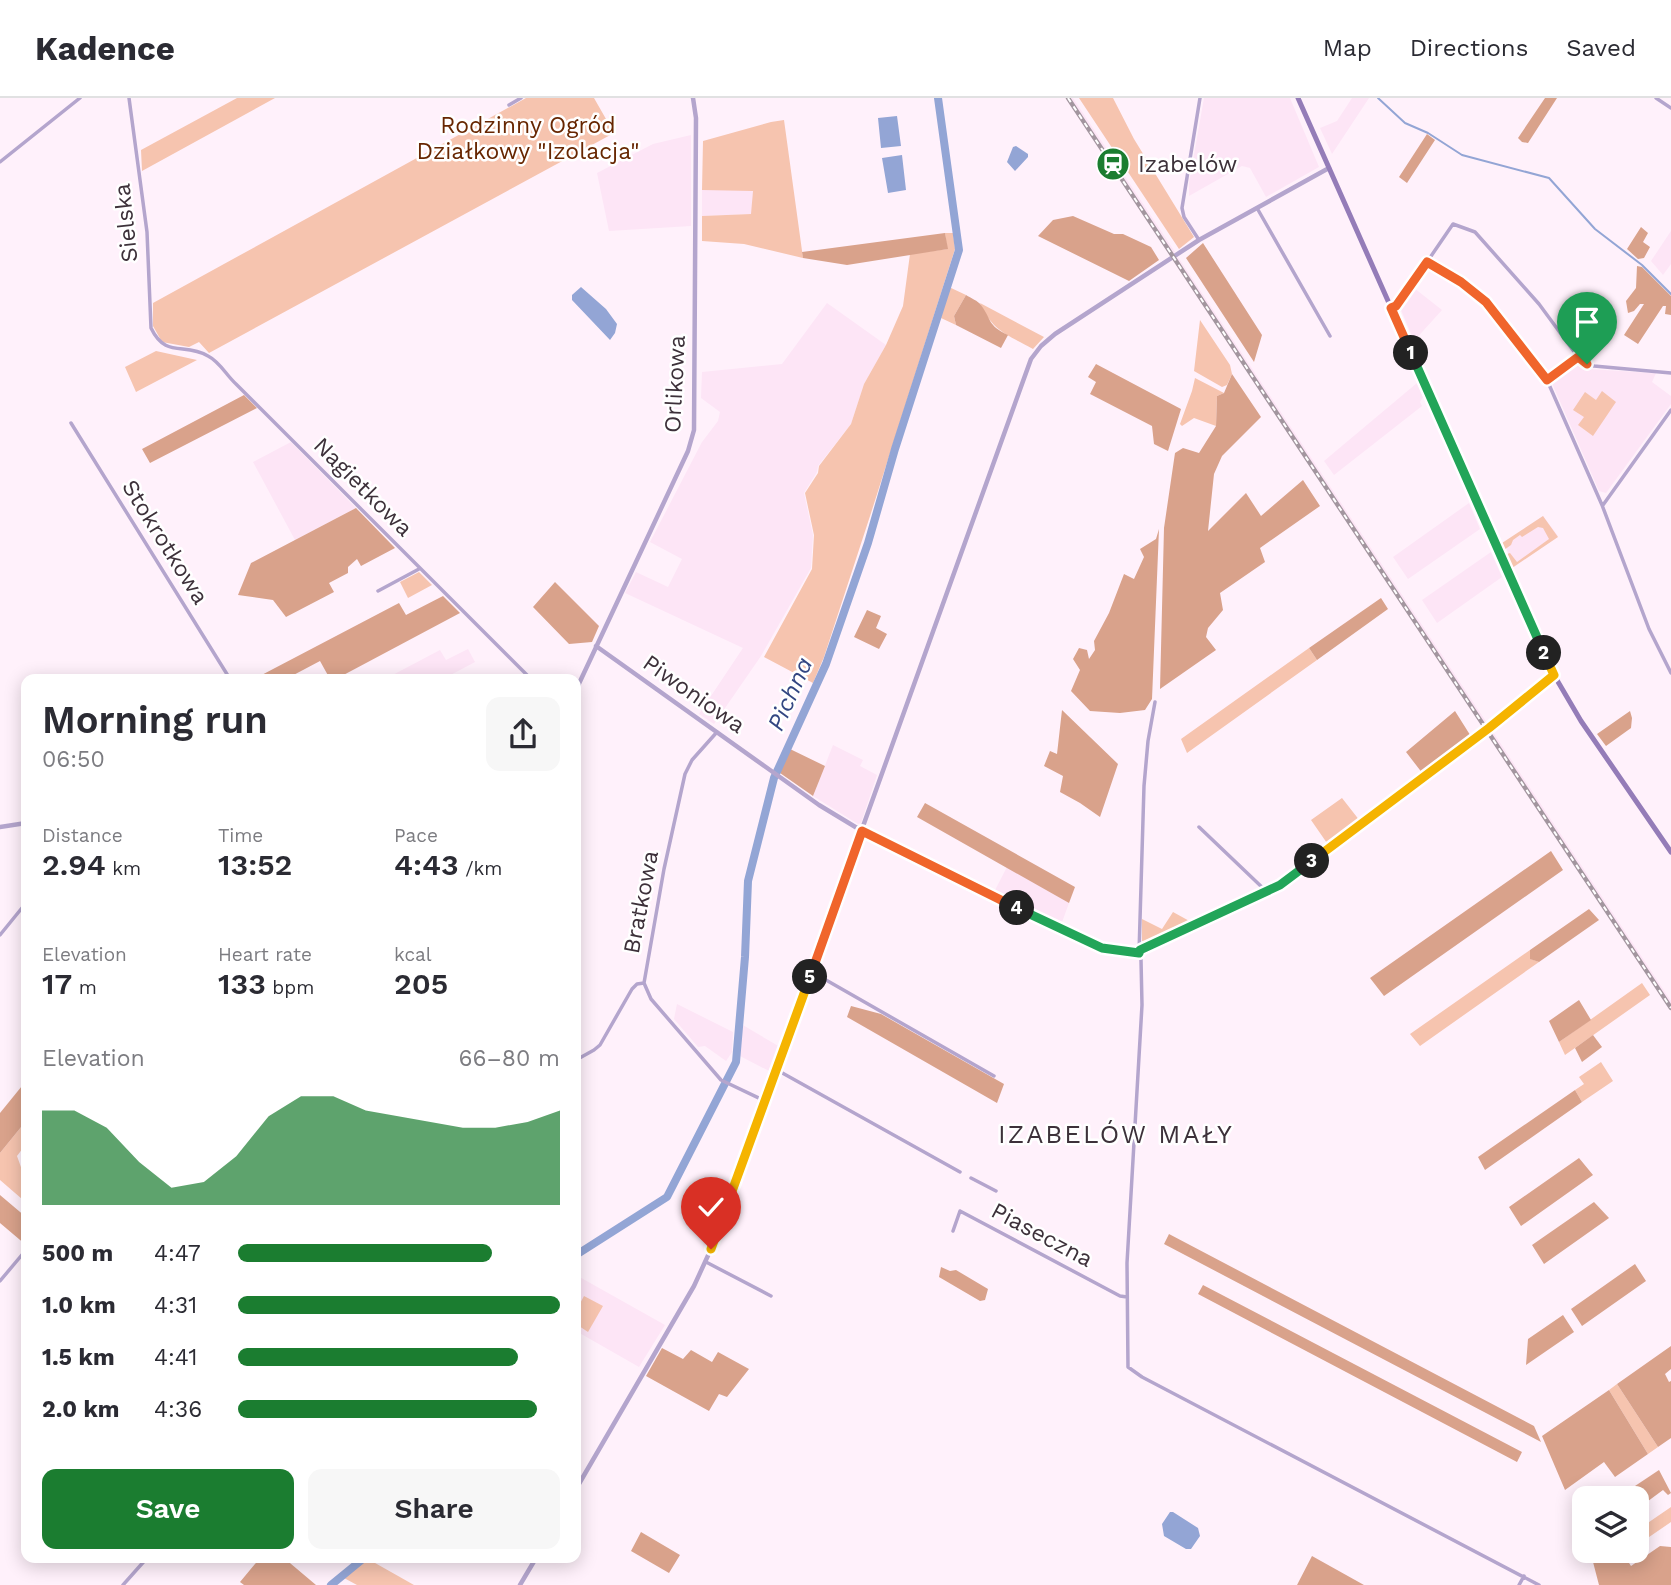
<!DOCTYPE html>
<meta charset="utf-8">
<style>
:root{--surface:#fff;--page:#f7f7f7;--text:#2b2b33;--muted:#7c7c81;--line:#e1e1e2;--accent:#1b7d30}
body{margin:0;font-family:"Work Sans",sans-serif;background:var(--page);color:var(--text);height:100vh;display:flex;flex-direction:column;font-size:26px;white-space:nowrap}
*{box-sizing:border-box;margin:0}
p{font-size:23px;color:var(--muted)}
.icon{flex:none;width:38px;height:38px;fill:none;stroke:currentColor;stroke-width:2;stroke-linecap:round;stroke-linejoin:round}
.map{position:relative;flex:1;overflow:hidden}
.side{position:absolute;left:21px;top:576px;width:560px;height:889px;display:flex;flex-direction:column;background:var(--surface);border-radius:14px;box-shadow:0 4px 18px #0003}
.side>*{flex:none}
.fabs{position:absolute;left:1572px;top:1388px;display:grid;gap:14px}
.fabs a{display:grid;place-items:center;width:77px;height:77px;border-radius:14px;background:var(--surface);box-shadow:0 4px 18px #0003;font-size:35px}
.pin{position:absolute;display:grid;place-items:center;width:60px;height:60px;color:#fff;margin:-72px -30px;border-radius:50% 50% 50% 0;rotate:-45deg;box-shadow:0 0 7px #0007}
.pin .icon{rotate:45deg}
.km{position:absolute;width:35px;height:35px;margin:-18px;border-radius:50%;background:#222;color:#fff;font-size:19px;line-height:35px;text-align:center}
.round{display:grid;place-items:center;flex:none;width:74px;height:74px;border-radius:14px;background:var(--page)}
.summary{display:flex;align-items:center;justify-content:space-between;height:119px;padding:0 21px}
h1{font-size:38px;font-weight:600;line-height:52px}
.figures{display:grid;grid-template-columns:repeat(3,1fr);gap:10px;height:119px;padding:7px 21px}
.figures div{display:grid;align-content:center}
.figures b{font-size:30px;font-weight:600}
.figures small{font-size:19px;font-weight:400}
.figures p{font-size:19px}
.chart{height:196px;padding:14px 21px}
.chart p{display:flex;justify-content:space-between}
.chart svg{width:100%;height:126px;margin-top:7px;fill:var(--accent);opacity:.7}
.primary-button{display:flex;gap:14px;margin-top:auto;padding:14px 21px}
.primary-button a{flex:1;height:80px;border-radius:14px;background:var(--accent);color:#fff;font-size:28px;font-weight:600;line-height:80px;text-align:center}
.primary-button a+a{background:var(--page);color:var(--text)}
ul{padding:0 21px;list-style:none;font-size:23px}
li{display:grid;grid-template-columns:112px 84px 1fr;align-items:center;height:52px}
li i{height:18px;border-radius:9px;background:var(--accent)}
header{display:flex;align-items:center;gap:42px;box-sizing:border-box;height:98px;padding:0 35px;background:var(--surface);border-bottom:2px solid var(--line)}
header strong{font-size:33px}
nav{display:flex;gap:38px;margin-inline-start:auto;font-size:24px}
.map>svg:first-child{display:block}
.built{fill:#fde5f6}
.green{fill:#f6c4af}
.forest{fill:#d9a28b}
.water{fill:#93a5d5}
.lines{fill:none;stroke-linecap:round;stroke-linejoin:round}
.stream{stroke:#93a5d5;stroke-width:2}
.river{stroke:#93a5d5;stroke-width:8}
.minor{stroke:#b4a5cd;stroke-width:3.5}
.tertiary{stroke:#b4a5cd;stroke-width:4.5}
.secondary{stroke:#947cb8;stroke-width:5}
.rail-casing{stroke:#a3969f;stroke-width:4.5}
.rail{stroke:#fff;stroke-width:2;stroke-dasharray:5;stroke-linecap:butt}
.split-1-casing{stroke:#fff;stroke-width:14}
.split-2-casing{stroke:#fff;stroke-width:14}
.split-3-casing{stroke:#fff;stroke-width:14}
.split-4-casing{stroke:#fff;stroke-width:14}
.split-5-casing{stroke:#fff;stroke-width:14}
.split-6-casing{stroke:#fff;stroke-width:14}
.split-1{stroke:#f0652b;stroke-width:9}
.split-2{stroke:#22a559;stroke-width:9}
.split-3{stroke:#f5b400;stroke-width:9}
.split-4{stroke:#22a559;stroke-width:9}
.split-5{stroke:#f0652b;stroke-width:9}
.split-6{stroke:#f5b400;stroke-width:9}
.labels{text-anchor:middle;dominant-baseline:central;stroke-width:5;stroke-linejoin:round;paint-order:stroke}
.park-label{font-size:23px;fill:#672601;stroke:#fff}
.poi-label{font-size:23px;fill:#3d313a;stroke:#fff;text-anchor:start}
.street-label{font-size:23px;fill:#3d313a;stroke:#fff}
.water-label{font-size:24px;font-style:italic;fill:#334682;stroke:#fff}
.quarter-label{font-size:26px;letter-spacing:2px;fill:#3d313a;stroke:#fff}
</style>
<header>
<strong>Kadence</strong>
<nav><a>Map</a><a>Directions</a><a>Saved</a></nav>
</header>
<div class="map">
<svg width="1671" height="1487" viewBox="0 0 1671 1487">
<rect width="100%" height="100%" fill="#fff1fb"/>
<!-- built -->
<path class="built" d="M1066 0H1073L1175 154 1171 157Z
M1204 0H1290L1319 69 1266 99 1250 70 1242 68 1189 98V85Z
M1352 0H1369L1332 56 1320 30 1337 23Z
M691 37V128L609 133 597 75 653 46Z
M702 92H753L752 116 702 118Z
M1671 133V166L1663 177 1651 163Z
M1178 159 1489 628 1484 631 1173 162Z
M1414 190 1442 212 1414 243 1401 212Z
M827 205 886 247 864 286 851 326 818 368 817 374 804 395 813 437 811 470 761 558 714 626 699 616 743 550 625 495 636 474 668 489 682 461 650 444 702 344 718 323 720 314 701 300 702 274 782 266Z
M1575 264 1587 271 1656 275 1652 284 1671 298V306L1606 395 1599 393 1551 283Z
M1417 285 1423 299 1420 304 1422 308 1334 377 1324 363Z
M291 344 356 410 295 442 253 364Z
M1469 405 1480 431 1408 481 1393 459Z
M1543 418 1558 438 1514 469 1504 445Z
M1491 454 1502 479 1437 525 1422 502Z
M468 551 475 564 443 581H385L440 552 446 562Z
M1491 631 1671 903V912L1487 634Z
M833 647 863 662 860 668 877 677 861 725 858 726 813 698Z
M1007 769 1069 805 1061 827 994 794Z
M677 906 733 934 732 954 726 963 705 948 698 949 674 921Z
M741 926 780 949 771 974 738 957Z
M576 1177 665 1227 639 1269 576 1233Z"/>
<!-- green -->
<path class="green" d="M237 0H275L142 73 141 52Z
M526 0H594L614 35 209 255 199 244 189 249 162 244 153 228V205Z
M1079 0H1113L1134 41 1194 139 1179 151Z
M784 22 803 160 744 146 702 143V118L751 116 753 93 702 92 703 43 771 24Z
M945 135H953L955 151 871 415 824 559 813 585 764 559 812 471 814 437 805 395 818 375 819 368 851 326 864 286 886 247 903 208 910 156 947 151Z
M949 189 966 197 954 218 956 227 941 220Z
M980 205 1044 239 1033 251C1008 237 992 233 980 205Z
M1200 222 1230 267 1232 276 1227 287 1222 289 1194 273Z
M156 253 197 262 136 294 125 269Z
M1195 280 1224 295 1217 298 1216 328 1194 320 1182 328 1180 326 1192 293Z
M1602 293 1616 304 1593 338 1578 327 1584 319 1573 312 1585 294 1596 302Z
M1543 418 1558 439 1512 470 1507 456 1510 455 1517 464 1549 441 1543 430 1538 429 1522 439 1520 437 1513 442 1511 447 1504 452 1502 445Z
M419 474 432 487 408 500 400 484Z
M1309 550 1317 562 1187 655 1181 641Z
M1342 700 1360 723 1329 748 1311 722Z
M1173 814 1193 825 1148 846 1142 843V821L1162 831Z
M1530 852 1531 861 1539 864 1420 948 1410 936Z
M1642 885 1650 897 1565 957 1559 944Z
M1601 964 1613 983 1582 1004 1575 992 1584 986 1579 979Z
M26 1023V1046L17 1058 22 1072 26 1064V1096L22 1101 0 1082V1055Z
M584 1198 603 1208 588 1234 576 1226V1213Z
M1617 1286 1658 1349 1648 1356 1609 1292Z
M1671 1409V1424L1636 1448V1433Z
M368 1461 414 1487H357L344 1480Z"/>
<!-- forest -->
<path class="forest" d="M1545 0H1557L1528 45 1522 44 1518 40Z
M1427 36 1435 42 1407 85 1399 79Z
M1073 118 1114 136H1123L1151 149 1159 162 1129 183 1038 138 1053 122Z
M1641 129 1648 135 1643 144 1650 149 1644 160 1638 161 1627 151Z
M945 135 948 151 847 167 803 160 802 154Z
M1203 145 1262 237 1254 264 1186 160Z
M1637 168 1642 169 1671 198V217L1665 216 1666 208H1663L1638 246 1624 237 1644 206H1640L1634 213 1628 215 1626 203 1636 190Z
M966 197C971 200 978 203 981 207 992 222 987 227 1008 237L1001 250 956 227 954 218Z
M1096 266 1181 311 1168 353 1154 346 1152 328 1090 296 1096 284 1088 279Z
M1232 276 1261 319 1222 358 1214 376 1208 433 1246 395 1261 418 1303 382 1320 408 1260 450 1265 464 1220 495 1223 512 1208 530 1206 539 1216 552 1160 591 1164 430 1175 355 1183 350 1199 355 1216 328 1217 298 1224 295Z
M244 297 257 310 150 365 142 351Z
M356 410 395 450 361 468 357 461 348 469V475L329 485 334 494 286 519 273 502 238 497 251 465Z
M1159 431 1152 601 1145 612 1120 615 1090 613 1071 593 1080 572 1073 561 1079 550 1087 552 1089 561 1095 552 1094 543 1109 515 1124 476 1134 481 1144 459 1140 451 1156 441Z
M555 484 599 528 592 544 569 546 533 509Z
M443 498 460 515 336 581H330L320 563 286 581H254L399 505 406 517Z
M1381 500 1388 511 1317 562 1309 550Z
M867 512 881 518 876 530 887 536 879 551 854 539Z
M1062 612 1118 666 1100 719 1080 705 1060 694 1063 678 1044 668 1050 653 1057 656Z
M1455 613 1472 640 1423 676 1406 654Z
M1630 613 1632 620 1631 630 1606 648 1597 636Z
M790 651 825 668 813 698 780 675Z
M925 705 1075 789 1069 805 917 719Z
M1551 753 1563 772 1384 898 1370 880Z
M1589 811 1599 822 1539 864 1530 861V852Z
M1579 902 1591 922 1559 944 1549 923Z
M851 908 881 916 1004 986 997 1005 847 919Z
M1593 937 1602 949 1582 964 1575 950Z
M26 983V1023L0 1055V1015Z
M1575 992 1582 1004 1485 1072 1478 1059Z
M1579 1060 1593 1077 1521 1128 1509 1109Z
M0 1097 26 1119V1147L0 1125Z
M1594 1104 1609 1120 1544 1166 1532 1147Z
M1169 1136 1534 1328 1541 1344 1164 1146Z
M1635 1166 1646 1183 1582 1228 1571 1211Z
M941 1169 950 1173 956 1172 988 1191 985 1202 980 1203 939 1179Z
M1203 1187 1522 1354 1517 1364 1198 1196Z
M1563 1217 1574 1234 1526 1267 1528 1241Z
M1671 1248V1271L1665 1276 1669 1284 1671 1283V1340L1658 1349 1617 1286Z
M662 1250 683 1261 691 1252 712 1264 718 1254 749 1271 727 1299 719 1296 709 1313 646 1278Z
M1609 1292 1648 1356 1615 1379 1604 1364 1565 1392 1542 1338Z
M1659 1372 1671 1395 1668 1397 1663 1392 1636 1412V1400H1633L1635 1397 1632 1390Z
M641 1434 680 1457 669 1475 631 1453Z
M1660 1448 1671 1449V1487H1599L1593 1464 1610 1453H1616L1621 1459 1624 1457 1631 1468Z
M1312 1458 1364 1487H1297Z
M260 1460 267 1465 272 1460H284L316 1487H244L240 1484Z"/>
<!-- water -->
<path class="water" d="M897 18 901 48 881 50 878 20Z
M1016 48 1028 56V59L1015 73 1007 64 1013 49Z
M902 57 906 92 888 95 882 60Z
M581 189 606 211 617 226 615 235 610 242 572 202V197Z
M1170 1414H1173L1198 1430 1200 1438 1191 1451H1186L1164 1438 1162 1426Z"/>
<g class="lines">
<!-- stream -->
<path class="stream" d="M1378 0 1405 25 1428 35 1462 57 1549 80 1595 131 1642 167 1671 196"/>
<!-- river -->
<path class="river" d="M576 1157 667 1099 736 964 745 859 748 783 774 680 826 566 868 445 895 351 959 152 938 0
M331 1487 364 1460"/>
<!-- minor -->
<path class="minor" d="M129 0 147 134 151 230C166 261 184 244 208 258 220 264 226 277 236 286L531 581
M1656 0 1671 10
M509 7 521 0
M0 64 80 0
M1257 110 1330 238
M1199 142 1184 119 1182 110 1200 0
M1427 164 1453 126 1475 134 1539 206 1578 259 1587 266 1594 268 1671 275
M1392 210 1396 208 1427 164 1462 184 1486 204 1540 271 1547 282 1602 407 1649 531 1671 575
M1547 282 1578 259
M71 325 230 581
M1603 407 1671 312
M378 493 419 471
M1155 604 1148 643 1144 688 1139 855 1141 862 1142 907 1127 1165 1128 1269 1142 1279 1539 1487
M1199 729 1266 793
M862 733 1102 850 1139 855
M0 837 26 805
M1140 852 1287 783 1489 630 1554 577
M812 874 994 978
M644 885 651 901 721 982 765 1003
M576 962 594 952 600 947 632 891 637 886 644 885 664 771 685 676 692 662 717 634
M777 972 960 1074
M971 1080 996 1093
M953 1133 960 1113 1120 1198 1127 1199
M706 1164 771 1198
M0 1183 26 1152
M123 1487 147 1460
M1519 1487 1524 1478"/>
<!-- tertiary -->
<path class="tertiary" d="M596 548 819 707 862 733
M576 592 688 353 694 332 696 20 693 0
M0 729 26 725
M576 1391 694 1188 711 1151 1031 261 1041 248 1055 236 1199 142 1329 70
M520 1487 536 1460"/>
<!-- secondary -->
<path class="secondary" d="M1298 0 1554 577 1581 623 1671 754"/>
<defs>
<path id="rail" d="M1068 0 1671 910"/>
</defs>
<!-- rail casing -->
<use href="#rail" class="rail-casing"/>
<!-- rail -->
<use href="#rail" class="rail"/>
</g>
<g class="lines">
<defs>
<path id="split-1" d="M1411 255 1391 210 1396 208 1427 164 1461 184 1486 204 1547 282 1578 259 1587 266"/>
<path id="split-2" d="M1411 255 1544 555"/>
<path id="split-3" d="M1312 763 1489 630 1554 577 1544 555"/>
<path id="split-4" d="M1017 810 1102 850 1139 855 1140 852 1280 787 1312 763"/>
<path id="split-5" d="M810 879 862 733 1017 810"/>
<path id="split-6" d="M711 1151 810 879"/>
</defs>
<!-- split-1 casing -->
<use href="#split-1" class="split-1-casing"/>
<!-- split-2 casing -->
<use href="#split-2" class="split-2-casing"/>
<!-- split-3 casing -->
<use href="#split-3" class="split-3-casing"/>
<!-- split-4 casing -->
<use href="#split-4" class="split-4-casing"/>
<!-- split-5 casing -->
<use href="#split-5" class="split-5-casing"/>
<!-- split-6 casing -->
<use href="#split-6" class="split-6-casing"/>
<!-- split-1 -->
<use href="#split-1" class="split-1"/>
<!-- split-2 -->
<use href="#split-2" class="split-2"/>
<!-- split-3 -->
<use href="#split-3" class="split-3"/>
<!-- split-4 -->
<use href="#split-4" class="split-4"/>
<!-- split-5 -->
<use href="#split-5" class="split-5"/>
<!-- split-6 -->
<use href="#split-6" class="split-6"/>
</g>
<!-- icons -->
<defs>
<symbol id="station-disc" viewBox="-11 -11 22 22"><circle r="9.5" fill="#1b7d30" stroke="#fff"/><path d="M-3-6H3Q5-6 5-4V2Q5 4 3 4L4.5 6H3L1.5 4h-3L-3 6H-4.5L-3 4Q-5 4-5 2V-4Q-5-6-3-6ZM-3.5-4v3h7v-3ZM-3.5 1v1.5H-2V1ZM2 1v1.5H3.5V1Z" fill="#fff"/></symbol>
</defs>
<g fill-rule="evenodd">
<use href="#station-disc" x="1094" y="47" width="38" height="38"/>
</g>
<g class="labels">
<!-- park labels -->
<g class="park-label">
<text x="528" y="27">Rodzinny Ogród<tspan x="528" dy="26">Działkowy "Izolacja"</tspan></text>
</g>
<!-- poi labels -->
<g class="poi-label">
<text x="1138" y="66">Izabelów</text>
</g>
<!-- street labels -->
<g class="street-label">
<text transform="translate(126 125) rotate(-96)">Sielska</text>
<text transform="translate(675 286) rotate(-87)">Orlikowa</text>
<text transform="translate(363 389) rotate(45)">Nagietkowa</text>
<text transform="translate(165 444) rotate(58)">Stokrotkowa</text>
<text transform="translate(694 596) rotate(35)">Piwoniowa</text>
<text transform="translate(641 804) rotate(-79)">Bratkowa</text>
<text transform="translate(1042 1137) rotate(28)">Piaseczna</text>
</g>
<!-- water labels -->
<g class="water-label">
<text transform="translate(790 596) rotate(-66)">Pichna</text>
</g>
<!-- quarter labels -->
<g class="quarter-label">
<text x="1116" y="1036">IZABELÓW MAŁY</text>
</g>
</g>
</svg>
<div class="fabs">
<a><svg class="icon" aria-label="layers" viewBox="0 0 24 24"><path d="M12 4l9 5-9 5-9-5zM3 14l9 5 9-5"/></svg></a>
</div>
<div class="pin" style="left:1587px;top:266px;background:#1e9e55"><svg class="icon" aria-label="arrive" viewBox="0 0 24 24"><path d="M6 21V4h12l-3 4 3 4H6"/></svg></div>
<div class="pin" style="left:711px;top:1151px;background:#d93025"><svg class="icon" aria-label="check" viewBox="0 0 24 24"><path d="M5 12l5 5 9-10"/></svg></div>
<b class="km" style="left:1411px;top:255px">1</b>
<b class="km" style="left:1544px;top:555px">2</b>
<b class="km" style="left:1312px;top:763px">3</b>
<b class="km" style="left:1017px;top:810px">4</b>
<b class="km" style="left:810px;top:879px">5</b>
<section class="side">
<div class="summary"><div><h1>Morning run</h1><p>06:50</p></div><a class="round"><svg class="icon" aria-label="share" viewBox="0 0 24 24"><path d="M12 15V3M7 8l5-5 5 5M5 13v7h14v-7"/></svg></a></div>
<div class="figures">
<div><p>Distance</p><b>2.94<small> km</small></b></div>
<div><p>Time</p><b>13:52</b></div>
<div><p>Pace</p><b>4:43<small> /km</small></b></div>
</div>
<div class="figures">
<div><p>Elevation</p><b>17<small> m</small></b></div>
<div><p>Heart rate</p><b>133<small> bpm</small></b></div>
<div><p>kcal</p><b>205</b></div>
</div>
<div class="chart"><p><span>Elevation</span>66–80 m</p>
<svg viewBox="0 0 160 44" preserveAspectRatio="none"><path d="M0 44V11L10 11L20 17L30 29L40 38L50 36L60 27L70 13L80 6L90 6L100 11L110 13L120 15L130 17L140 17L150 15L160 11V44z"/></svg>
</div>
<ul>
<li><b>500 m</b>4:47<i style="width:79%"></i></li>
<li><b>1.0 km</b>4:31<i style="width:100%"></i></li>
<li><b>1.5 km</b>4:41<i style="width:87%"></i></li>
<li><b>2.0 km</b>4:36<i style="width:93%"></i></li>
</ul>
<div class="primary-button"><a>Save</a><a>Share</a></div>
</section>
</div>
